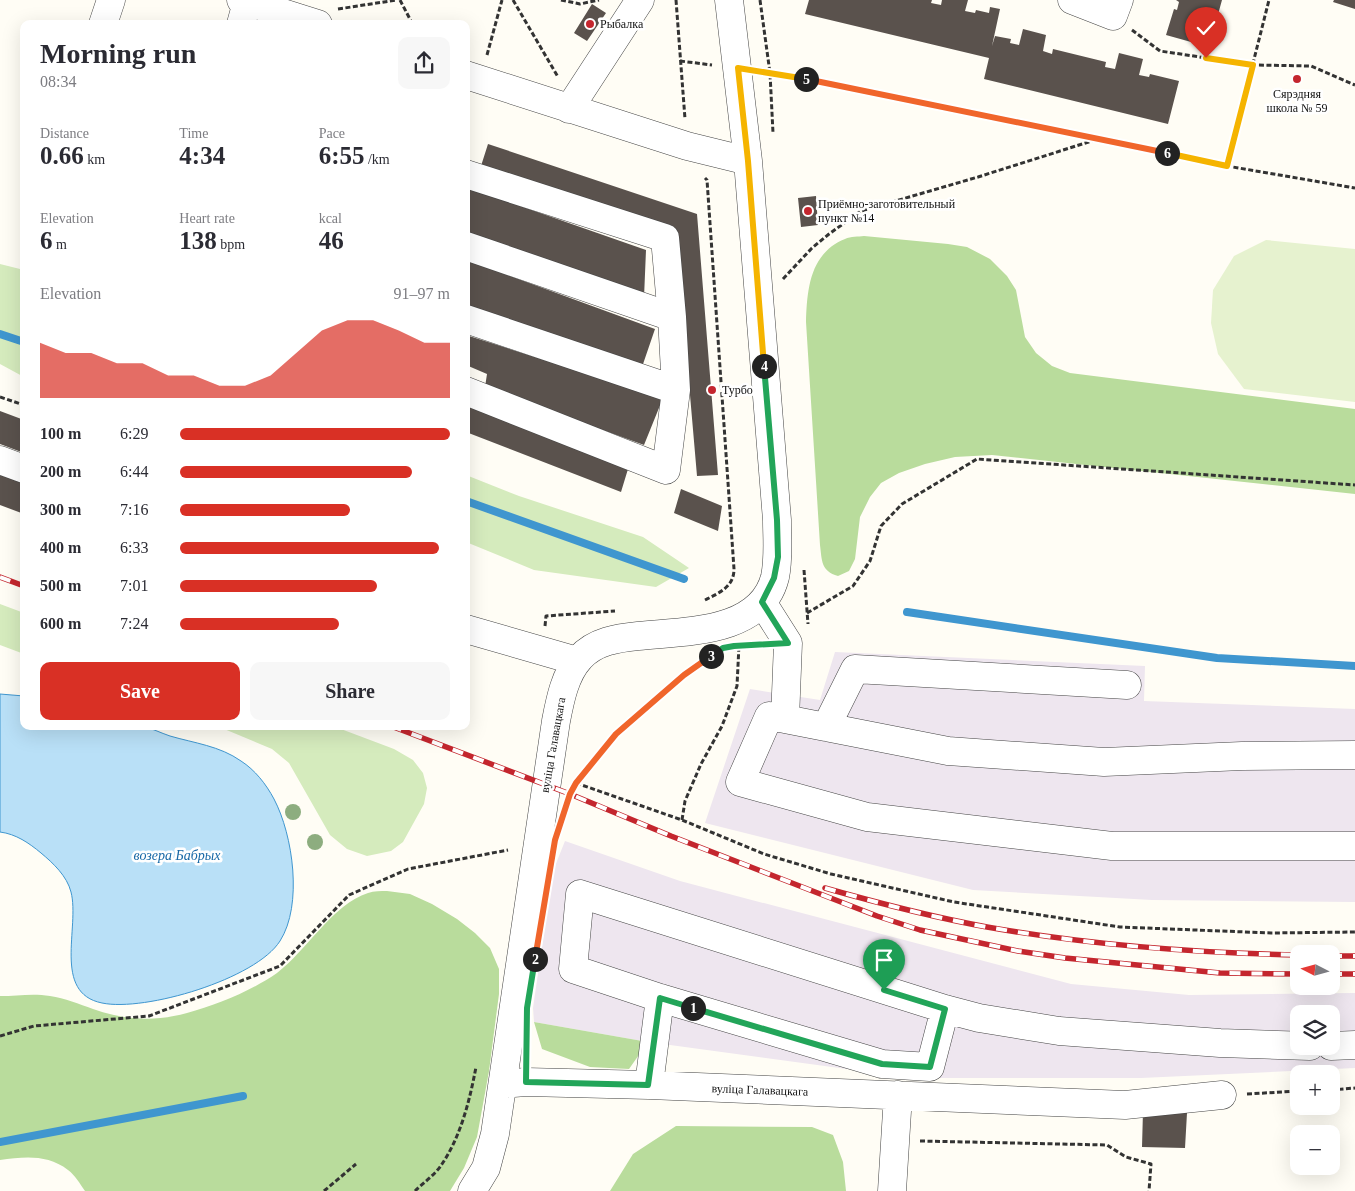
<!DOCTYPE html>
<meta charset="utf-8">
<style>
:root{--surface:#fff;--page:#f7f7f7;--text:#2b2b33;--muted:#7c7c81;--accent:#d93025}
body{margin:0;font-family:Georgia,serif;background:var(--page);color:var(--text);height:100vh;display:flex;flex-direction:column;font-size:19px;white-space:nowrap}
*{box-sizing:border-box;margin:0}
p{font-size:16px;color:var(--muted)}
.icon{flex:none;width:28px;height:28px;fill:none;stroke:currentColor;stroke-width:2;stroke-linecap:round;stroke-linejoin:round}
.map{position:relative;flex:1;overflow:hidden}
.details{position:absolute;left:20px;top:20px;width:450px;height:710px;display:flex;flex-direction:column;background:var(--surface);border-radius:10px;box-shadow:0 5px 20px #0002}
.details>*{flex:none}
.needle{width:32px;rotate:276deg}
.tools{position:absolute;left:1290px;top:945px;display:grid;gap:10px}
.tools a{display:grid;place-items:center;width:50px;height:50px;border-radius:10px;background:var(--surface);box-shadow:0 5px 20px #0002;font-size:25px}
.pin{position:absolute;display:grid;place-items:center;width:42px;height:42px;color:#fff;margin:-51px -21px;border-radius:50% 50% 50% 0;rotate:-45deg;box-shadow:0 0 5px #0007}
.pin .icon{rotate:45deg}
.km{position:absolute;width:25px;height:25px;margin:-12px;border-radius:50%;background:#222;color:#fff;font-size:14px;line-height:25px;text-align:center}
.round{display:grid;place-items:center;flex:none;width:52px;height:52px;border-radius:10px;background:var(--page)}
.headline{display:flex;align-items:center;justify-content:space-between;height:85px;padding:0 20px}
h1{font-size:28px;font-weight:800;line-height:38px}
.stats{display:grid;grid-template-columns:repeat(3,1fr);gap:8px;height:85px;padding:5px 20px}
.stats div{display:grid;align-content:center}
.stats b{font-size:25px;font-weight:800}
.stats small{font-size:14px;font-weight:400}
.stats p{font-size:14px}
.chart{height:140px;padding:10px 20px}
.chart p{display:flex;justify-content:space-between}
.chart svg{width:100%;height:90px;margin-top:5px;fill:var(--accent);opacity:.7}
.primary-button{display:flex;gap:10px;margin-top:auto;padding:10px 20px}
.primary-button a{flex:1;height:58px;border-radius:10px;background:var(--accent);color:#fff;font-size:20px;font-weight:800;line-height:58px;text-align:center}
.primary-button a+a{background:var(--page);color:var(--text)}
ul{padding:0 20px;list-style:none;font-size:16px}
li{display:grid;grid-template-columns:80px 60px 1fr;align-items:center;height:38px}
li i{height:12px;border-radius:6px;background:var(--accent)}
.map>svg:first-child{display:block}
.industrial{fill:#eee6ef;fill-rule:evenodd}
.green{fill:#d5ebbd}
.forest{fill:#b9dc9c}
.pitch{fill:#e6f2cf}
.water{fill:#b9e0f7;stroke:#3f96cf}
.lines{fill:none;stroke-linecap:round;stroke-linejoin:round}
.stream{stroke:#3f96cf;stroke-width:8}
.building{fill:#5a524d}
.minor-casing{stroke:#444;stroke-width:29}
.path{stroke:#333;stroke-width:3;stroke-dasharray:5 2.5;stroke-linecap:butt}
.minor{stroke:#fff;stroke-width:28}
.rail-casing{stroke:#c4262e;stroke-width:5.5}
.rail{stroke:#fff;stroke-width:4;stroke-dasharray:11;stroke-linecap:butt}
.tree{fill:#8dad7f}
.split-1-casing{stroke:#fff;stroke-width:10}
.split-2-casing{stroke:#fff;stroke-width:10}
.split-3-casing{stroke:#fff;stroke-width:10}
.split-4-casing{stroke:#fff;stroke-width:10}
.split-5-casing{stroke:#fff;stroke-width:10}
.split-6-casing{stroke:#fff;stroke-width:10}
.split-7-casing{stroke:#fff;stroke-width:10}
.split-1{stroke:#22a559;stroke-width:6}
.split-2{stroke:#22a559;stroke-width:6}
.split-3{stroke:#f0652b;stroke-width:6}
.split-4{stroke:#22a559;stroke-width:6}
.split-5{stroke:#f5b400;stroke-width:6}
.split-6{stroke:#f0652b;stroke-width:6}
.split-7{stroke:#f5b400;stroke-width:6}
.poi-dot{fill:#c4262e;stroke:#fff;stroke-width:2}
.labels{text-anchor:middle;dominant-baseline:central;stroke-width:5;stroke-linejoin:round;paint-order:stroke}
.poi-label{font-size:12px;fill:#111;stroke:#fff;text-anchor:start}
.street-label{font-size:12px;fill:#111;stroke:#fff}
.water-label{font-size:14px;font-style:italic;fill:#1768a6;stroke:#fff}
</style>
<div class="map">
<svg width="1355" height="1191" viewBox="0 0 1355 1191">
<rect width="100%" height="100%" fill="#fffdf5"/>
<!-- industrial -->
<path class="industrial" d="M835 652 1145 666 1144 701 1355 709V902L1152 900 973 890 705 823 750 689 820 700Z
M565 841 680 881 1071 984 1189 995 1355 993V1068L1141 1078H913L648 1042 534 1022 533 1008 553 871ZM1299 1014H1331V1046H1299Z"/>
<!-- green -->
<path class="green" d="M0 264 24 270V377L0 364Z
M466 475 519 496 643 537 689 568 656 587 534 570 466 542Z
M0 604 24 613V654L0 645Z
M217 726H333L394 749 413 760 423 773 427 788 424 804 403 842 391 851 367 856 347 849 330 835 289 763 272 749Z"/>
<!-- forest -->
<path class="forest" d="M864 236 948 244 967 247 990 259 1007 276 1016 290 1025 337 1036 353 1052 366 1070 373 1355 409V494L992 455 955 457 925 464 899 473 881 483 870 497 860 517 855 559 849 571 838 576C821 571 822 561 820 545L806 322C807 289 810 253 845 239 851 236 858 237 864 236Z
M387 891 410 894 432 904 457 919 475 933 490 948 499 969V994L489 1071 477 1137 464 1168 450 1191H85C80 1184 75 1175 68 1170 47 1154 24 1157 0 1160V996C17 996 33 993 50 996 65 998 79 1004 93 1009 124 1020 155 1022 187 1013 217 1005 251 991 277 973 306 951 333 904 368 893 374 891 381 891 387 891Z
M534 1022 648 1042 629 1069 590 1067 542 1049Z
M676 1126 812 1127 833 1135 843 1162 846 1191H610L633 1154Z"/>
<!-- pitch -->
<path class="pitch" d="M1266 240 1355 249V402L1244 389 1218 354 1211 323 1213 290 1234 256Z"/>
<!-- water -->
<path class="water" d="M0 694 24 696V726C52 726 80 726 108 726 119 726 131 724 142 726 151 728 161 733 170 736 194 743 220 746 241 761 255 770 266 784 274 799 293 835 303 905 280 941 256 979 145 1012 102 1003 52 993 80 927 71 892 67 876 53 863 41 853 29 843 16 834 0 832Z"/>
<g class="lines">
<!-- stream -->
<path class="stream" d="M0 334 24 342
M466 501 684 579
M907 612 1217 658 1355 666
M0 1142 243 1096"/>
</g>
<!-- building -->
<path class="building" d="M809 0H932L931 3 941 5 942 0H968L965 11 975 13 976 10 989 13 990 7 1000 9 992 46 995 36 1011 39 1010 43 1019 45 1023 29 1046 35 1043 51 1052 54 1053 49 1106 62 1105 67 1115 69 1119 53 1143 59 1139 75 1149 77 1150 74 1179 81 1168 124 984 79 989 58 805 14Z
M1176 0H1222L1209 47 1166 35 1174 9 1177 10 1179 2Z
M1334 0H1355V9L1333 2Z
M592 4 606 13 587 41 574 33Z
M488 144 697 214 718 475 697 476 676 233 481 166Z
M466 187 646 250 644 298 466 235Z
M816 196 818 225 801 227 798 198Z
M466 260 655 329 642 367 466 305Z
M466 335 663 398 644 445 485 387 487 374 466 365Z
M466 405 628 469 621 492 466 432Z
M0 411 24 420V453L0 444Z
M0 475 24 483V514L0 505Z
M681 489 722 506 718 531 674 513Z
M1143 1111 1187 1113 1185 1148 1142 1147Z"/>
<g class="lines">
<defs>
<path id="minor" d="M241 0 318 24
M1072 0 1113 16 1119 0
M103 24 111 0
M241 24 247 2
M466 75 687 146 748 161
M569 109 640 0
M466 174 665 238 672 317 466 246
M672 317 676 390
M466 319 676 390 666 470 466 391
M0 460 24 469
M762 602 788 643 785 719 948 751 1104 762 1242 756 1355 755
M466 629 577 661
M785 719 769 716 740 782 867 817 1112 846H1355
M826 727 855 669 1127 685
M945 1009 930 1067 882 1064 660 998 573 969 580 894 945 1009 979 1018 1059 1031 1220 1043 1310 1046
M1331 1046 1355 1045
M503 1084 526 1082 649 1085 1125 1105 1222 1095
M649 1085 660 998
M472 1191 486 1168 495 1134 556 721C560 700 565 674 580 658 595 641 618 638 638 636 684 631 761 634 775 577 779 558 777 539 777 520L748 161 729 0
M892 1191 898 1095"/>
</defs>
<!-- minor casing -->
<use href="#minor" class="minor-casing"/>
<!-- path -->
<path class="path" d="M400 0 412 23
M513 0 558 77
M561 0 580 4 599 0
M676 0 685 119
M760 0 770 73 773 133
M338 9 397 0
M1132 30 1160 51 1253 65 1311 66 1355 85
M487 55 502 0
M680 61 712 65
M763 72 791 76 1227 166 1355 188
M1227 166 1269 0
M783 279 812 248 829 234 861 211 978 177 1098 139
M0 397 24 405
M804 570 808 624
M705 600C719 593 734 587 734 569L707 180 705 178
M807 613 853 586 870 561 881 526 902 504 977 459 1355 485
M545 626 546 616 615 611
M576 783 682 820 764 854 831 874 954 902 1120 927 1271 933 1355 932
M574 787 616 734 684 675 714 654
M682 820 685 801 701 764 722 726 737 686 739 645
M0 1036 34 1026 149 1016 280 966 349 895 408 869 508 850
M1331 1090 1355 1088
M1247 1094 1299 1091
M920 1141 1107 1145 1126 1157 1151 1164 1149 1191
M324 1191 356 1164
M415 1191C423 1183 436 1174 442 1164 461 1136 470 1099 476 1067"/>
<!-- minor -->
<use href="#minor" class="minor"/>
<defs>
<path id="rail" d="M0 577 24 586
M391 726 570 794 671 836 877 916 920 930 1018 951 1065 958 1220 973 1299 974
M825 888C878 903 932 917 987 927 1089 945 1195 953 1299 955
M1331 956H1355
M1331 974H1355"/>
</defs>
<!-- rail casing -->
<use href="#rail" class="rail-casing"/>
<!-- rail -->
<use href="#rail" class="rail"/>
</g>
<!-- trees -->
<g class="tree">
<circle cx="293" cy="812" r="8"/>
<circle cx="315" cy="842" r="8"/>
</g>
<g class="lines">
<defs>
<path id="split-1" d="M693 1008 882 1064 930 1067 945 1009 884 990"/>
<path id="split-2" d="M535 959 527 1008 526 1082 648 1085 660 998 693 1008"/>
<path id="split-3" d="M535 959 555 840 570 794 576 783 616 734 684 675 711 656"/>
<path id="split-4" d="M711 656 723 648 734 646 788 643 762 602 774 578 778 557 777 520 764 366"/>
<path id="split-5" d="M764 366 748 161 738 68 806 79"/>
<path id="split-6" d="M806 79 1167 153"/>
<path id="split-7" d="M1167 153 1227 166 1253 65 1206 58"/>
</defs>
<!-- split-1 casing -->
<use href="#split-1" class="split-1-casing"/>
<!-- split-2 casing -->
<use href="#split-2" class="split-2-casing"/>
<!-- split-3 casing -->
<use href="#split-3" class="split-3-casing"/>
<!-- split-4 casing -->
<use href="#split-4" class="split-4-casing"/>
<!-- split-5 casing -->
<use href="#split-5" class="split-5-casing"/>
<!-- split-6 casing -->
<use href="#split-6" class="split-6-casing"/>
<!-- split-7 casing -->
<use href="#split-7" class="split-7-casing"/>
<!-- split-1 -->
<use href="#split-1" class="split-1"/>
<!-- split-2 -->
<use href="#split-2" class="split-2"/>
<!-- split-3 -->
<use href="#split-3" class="split-3"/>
<!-- split-4 -->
<use href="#split-4" class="split-4"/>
<!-- split-5 -->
<use href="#split-5" class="split-5"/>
<!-- split-6 -->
<use href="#split-6" class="split-6"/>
<!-- split-7 -->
<use href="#split-7" class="split-7"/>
</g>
<!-- markers -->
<g class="poi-dot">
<circle cx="590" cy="24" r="5"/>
<circle cx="1297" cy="79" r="5"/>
<circle cx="808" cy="211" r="5"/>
<circle cx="712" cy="390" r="5"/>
</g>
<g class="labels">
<!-- poi labels -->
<g class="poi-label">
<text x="600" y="24">Рыбалка</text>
<text x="1297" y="94" text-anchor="middle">Сярэдняя<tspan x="1297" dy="14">школа № 59</tspan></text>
<text x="818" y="204">Приёмно-заготовительный<tspan x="818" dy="14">пункт №14</tspan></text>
<text x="722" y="390">Турбо</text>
</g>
<!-- street labels -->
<g class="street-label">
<text transform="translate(553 745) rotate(-80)">вуліца Галавацкага</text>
<text transform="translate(760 1090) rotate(2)">вуліца Галавацкага</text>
</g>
<!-- water labels -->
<g class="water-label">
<text x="177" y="855">возера Бабрых</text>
</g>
</g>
</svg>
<div class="tools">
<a><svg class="needle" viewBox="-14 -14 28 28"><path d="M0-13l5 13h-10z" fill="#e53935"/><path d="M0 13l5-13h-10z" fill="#7c7c81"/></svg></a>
<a><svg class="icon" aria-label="layers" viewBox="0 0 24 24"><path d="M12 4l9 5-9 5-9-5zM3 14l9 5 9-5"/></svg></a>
<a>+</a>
<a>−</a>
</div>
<div class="pin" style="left:884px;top:990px;background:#1e9e55"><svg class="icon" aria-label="arrive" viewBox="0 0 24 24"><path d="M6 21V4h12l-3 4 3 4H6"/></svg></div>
<div class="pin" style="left:1206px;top:58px;background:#d93025"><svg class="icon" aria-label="check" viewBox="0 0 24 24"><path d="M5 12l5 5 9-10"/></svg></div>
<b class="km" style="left:693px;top:1008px">1</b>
<b class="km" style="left:535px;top:959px">2</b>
<b class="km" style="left:711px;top:656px">3</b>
<b class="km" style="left:764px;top:366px">4</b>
<b class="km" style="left:806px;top:79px">5</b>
<b class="km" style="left:1167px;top:153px">6</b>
<section class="details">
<div class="headline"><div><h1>Morning run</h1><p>08:34</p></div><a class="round"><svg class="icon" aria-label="share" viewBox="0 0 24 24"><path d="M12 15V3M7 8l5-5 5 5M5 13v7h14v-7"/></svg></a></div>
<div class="stats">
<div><p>Distance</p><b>0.66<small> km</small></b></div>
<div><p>Time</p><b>4:34</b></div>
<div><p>Pace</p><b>6:55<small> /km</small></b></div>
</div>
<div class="stats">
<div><p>Elevation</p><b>6<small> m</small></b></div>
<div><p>Heart rate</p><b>138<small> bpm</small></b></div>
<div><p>kcal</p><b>46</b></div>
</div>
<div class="chart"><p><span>Elevation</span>91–97 m</p>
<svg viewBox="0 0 160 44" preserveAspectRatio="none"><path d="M0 44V17L10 22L20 22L30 27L40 27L50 33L60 33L70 38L80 38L90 33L100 22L110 11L120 6L130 6L140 11L150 17L160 17V44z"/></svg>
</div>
<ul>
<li><b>100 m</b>6:29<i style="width:100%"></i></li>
<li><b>200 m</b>6:44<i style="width:86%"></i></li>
<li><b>300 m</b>7:16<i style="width:63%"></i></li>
<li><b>400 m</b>6:33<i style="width:96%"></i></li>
<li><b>500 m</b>7:01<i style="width:73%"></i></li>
<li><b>600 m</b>7:24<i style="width:59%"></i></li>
</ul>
<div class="primary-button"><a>Save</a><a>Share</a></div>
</section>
</div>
